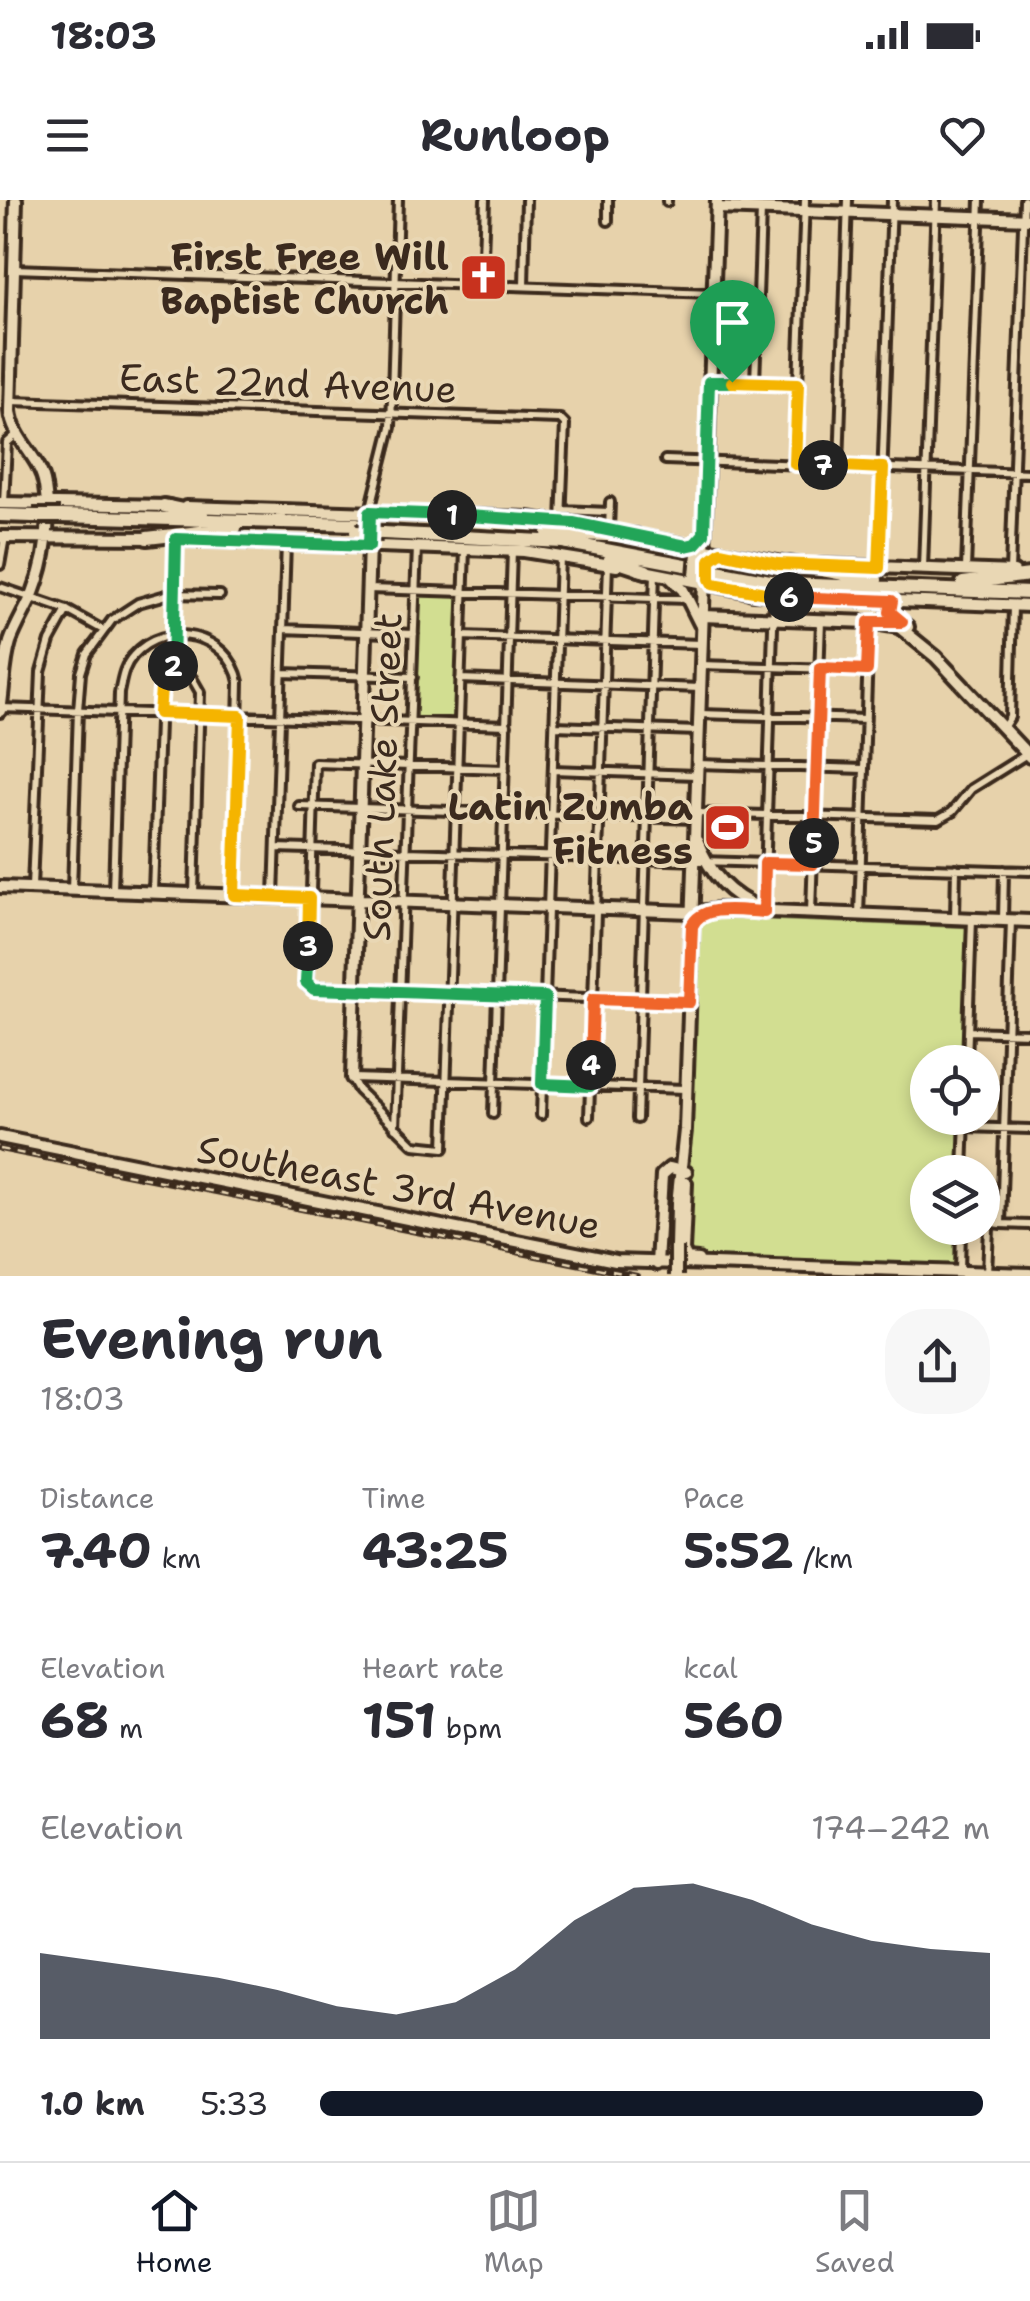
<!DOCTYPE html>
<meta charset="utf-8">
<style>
:root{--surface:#fff;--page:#f7f7f7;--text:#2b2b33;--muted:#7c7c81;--line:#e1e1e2;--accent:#111827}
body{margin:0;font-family:"Shantell Sans",sans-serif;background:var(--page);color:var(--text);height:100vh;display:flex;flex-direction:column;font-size:38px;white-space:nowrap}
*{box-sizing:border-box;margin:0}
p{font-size:32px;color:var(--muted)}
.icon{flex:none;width:55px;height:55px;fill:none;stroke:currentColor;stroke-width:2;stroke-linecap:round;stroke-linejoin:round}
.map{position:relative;height:1076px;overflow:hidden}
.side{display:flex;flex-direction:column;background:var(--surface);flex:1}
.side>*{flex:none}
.controls{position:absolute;left:910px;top:845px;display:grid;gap:20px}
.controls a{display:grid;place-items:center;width:90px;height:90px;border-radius:50%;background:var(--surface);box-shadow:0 5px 15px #0003;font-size:50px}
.pin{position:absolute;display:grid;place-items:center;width:85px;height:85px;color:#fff;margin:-102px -42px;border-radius:50% 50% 50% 0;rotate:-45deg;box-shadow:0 0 10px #0007}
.pin .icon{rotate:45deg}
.km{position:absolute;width:50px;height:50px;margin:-25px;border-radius:50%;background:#222;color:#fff;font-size:28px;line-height:50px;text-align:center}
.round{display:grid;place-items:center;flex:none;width:105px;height:105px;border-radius:40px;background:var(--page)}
.summary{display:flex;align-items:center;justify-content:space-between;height:170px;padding:0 40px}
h1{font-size:55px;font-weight:700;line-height:75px}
.stats{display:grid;grid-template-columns:repeat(3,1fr);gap:15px;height:170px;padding:10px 40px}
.stats div{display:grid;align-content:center}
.stats b{font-size:50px;font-weight:700}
.stats small{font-size:28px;font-weight:400}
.stats p{font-size:28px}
.chart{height:280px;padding:20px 40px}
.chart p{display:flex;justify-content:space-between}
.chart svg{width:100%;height:180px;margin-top:10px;fill:var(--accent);opacity:.7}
ul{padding:0 40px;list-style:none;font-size:32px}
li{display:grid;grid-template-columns:160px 120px 1fr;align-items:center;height:75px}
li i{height:25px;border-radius:12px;background:var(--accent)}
.status{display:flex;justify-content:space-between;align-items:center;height:70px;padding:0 50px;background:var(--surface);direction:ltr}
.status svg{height:28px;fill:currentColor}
header{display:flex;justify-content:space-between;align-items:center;height:130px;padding:0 40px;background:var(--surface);font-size:45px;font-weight:700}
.dock{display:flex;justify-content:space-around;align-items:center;height:140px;border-top:2px solid var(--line);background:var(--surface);font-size:28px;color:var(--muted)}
.dock a{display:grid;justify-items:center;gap:5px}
.dock .active{color:var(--accent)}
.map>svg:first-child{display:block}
.green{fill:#d2de91;stroke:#868458;stroke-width:2.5}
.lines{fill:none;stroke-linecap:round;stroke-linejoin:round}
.minor-casing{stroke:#3b2a1e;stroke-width:14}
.major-casing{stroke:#3b2a1e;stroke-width:18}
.highway-casing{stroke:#3b2a1e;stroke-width:20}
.minor{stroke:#e9d7b4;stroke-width:6}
.major{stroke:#e9d7b4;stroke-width:10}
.highway{stroke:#e9d7b4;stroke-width:12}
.rail-casing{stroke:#3b2a1e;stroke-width:6}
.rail{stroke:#e9d7b4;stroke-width:2.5;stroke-dasharray:8;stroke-linecap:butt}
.major-bridge-casing{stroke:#3b2a1e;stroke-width:18;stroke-linecap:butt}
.highway-bridge-casing{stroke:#3b2a1e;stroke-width:20;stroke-linecap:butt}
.major-bridge{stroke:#e9d7b4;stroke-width:10}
.highway-bridge{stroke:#e9d7b4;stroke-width:12}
.split-1-casing{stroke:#fff;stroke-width:20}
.split-2-casing{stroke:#fff;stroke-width:20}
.split-3-casing{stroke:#fff;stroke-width:20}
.split-4-casing{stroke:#fff;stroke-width:20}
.split-5-casing{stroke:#fff;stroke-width:20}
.split-6-casing{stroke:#fff;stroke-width:20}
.split-7-casing{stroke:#fff;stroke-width:20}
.split-8-casing{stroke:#fff;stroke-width:20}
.split-1{stroke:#22a559;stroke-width:12}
.split-2{stroke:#22a559;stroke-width:12}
.split-3{stroke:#f5b400;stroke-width:12}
.split-4{stroke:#22a559;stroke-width:12}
.split-5{stroke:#f0652b;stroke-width:12}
.split-6{stroke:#f0652b;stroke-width:12}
.split-7{stroke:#f5b400;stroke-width:12}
.split-8{stroke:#f5b400;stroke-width:12}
.labels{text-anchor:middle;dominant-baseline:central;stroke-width:8;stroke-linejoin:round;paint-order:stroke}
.poi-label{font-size:38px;font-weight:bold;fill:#3b2a1e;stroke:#e9d7b4;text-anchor:end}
.street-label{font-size:38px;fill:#3b2a1e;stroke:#e9d7b4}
</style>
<div class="status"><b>18:03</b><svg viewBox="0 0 49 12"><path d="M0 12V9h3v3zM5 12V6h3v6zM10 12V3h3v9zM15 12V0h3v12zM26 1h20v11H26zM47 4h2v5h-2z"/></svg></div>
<header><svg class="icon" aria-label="menu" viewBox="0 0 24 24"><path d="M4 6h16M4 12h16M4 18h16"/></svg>Runloop<svg class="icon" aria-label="heart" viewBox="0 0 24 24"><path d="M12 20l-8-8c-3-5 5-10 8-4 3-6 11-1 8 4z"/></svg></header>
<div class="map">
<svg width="1030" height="1076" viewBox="0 0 1030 1076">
<rect width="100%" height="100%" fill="#e7d2ab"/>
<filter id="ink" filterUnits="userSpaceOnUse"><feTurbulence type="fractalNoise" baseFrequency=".01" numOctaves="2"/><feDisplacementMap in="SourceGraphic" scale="20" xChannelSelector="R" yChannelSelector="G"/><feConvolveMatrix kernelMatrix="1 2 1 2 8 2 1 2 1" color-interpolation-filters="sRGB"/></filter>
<g filter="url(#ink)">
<!-- green -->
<path class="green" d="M418 395 460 396 455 520 414 518Z
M702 717 967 727 963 862H928V918H961L959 972H928V1028H957L956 1066 715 1058 691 1057 685 1051 695 721Z"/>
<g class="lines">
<defs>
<path id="minor" d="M667 2V0
M608 21V0
M14 69 713 93
M482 85 485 0
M524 86 526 0
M709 182 798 185
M755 183 761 10
M11 201 560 219 565 224 561 321
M665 260 1030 273
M795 264 805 0
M839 266 848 0
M4 303 7 243 16 235
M562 310 609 312
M370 311 391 227 398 0
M609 330 610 302
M0 365 5 337
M879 367 892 0
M923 368 936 0
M966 369 980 0
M1010 371 1024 0
M0 387 67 410 103 430
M368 389 687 399
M283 429 414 434
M462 436 701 444
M700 465 867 470
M282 473 413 477
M172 476 192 478 200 492 194 694
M460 479 700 488
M1 508 507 525
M699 514 866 519
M555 526 698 531
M1003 528 1010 517 1013 406
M697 564 864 569
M505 569 315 563 308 787 689 802
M553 570 696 575
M299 606 695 619
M696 613 938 620 952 612 971 589 1030 552
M276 648 1030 671
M32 687 41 472 50 441 67 410
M72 690 78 510 81 473 87 454 112 420 138 403 170 394 220 395
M113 691 119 493C122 480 123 467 133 456 165 419 229 433 239 482L234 695
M153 692 160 494 163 484 172 476 176 339
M274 696 286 343
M764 711 774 396
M811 712 821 420
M859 715 869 423
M955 717 956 668
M1003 719 1004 670
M968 831 1030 833
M967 862 972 719
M353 878 685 889
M352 879 358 890 414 945 444 948 465 349
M493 914 512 351
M541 915 560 357
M589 917 608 364
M637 919 655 373
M965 927 1030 929
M395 928 417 347
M963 972 965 918
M1001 1024 1030 1025
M960 1071 961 1028
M987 1073 989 1028 993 1023 1001 1024 1011 720"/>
<path id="major" d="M717 8 1030 19
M0 303 169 306
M186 307 528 318 613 331
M629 335 794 365
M0 337 154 338
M176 339 524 351 617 366
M704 351 717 0
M821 365 1014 372
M639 370 755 393
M669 376 683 390 700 424
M792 397 1030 406
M891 401 889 412 908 427
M702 416 869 422 899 427 936 457 1030 557
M0 511C4 488 3 465 10 442 16 425 26 410 33 393 46 360 51 322 45 286 41 257 13 241 10 211L16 0
M697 641C711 675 728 695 762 709
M0 687 692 712 722 710
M717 709 1030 721
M352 878 370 312
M0 937 616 1061 1030 1074
M686 983 683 1051 687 1059 698 1060
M676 1047 677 1004 685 930 704 379
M657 1064 662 975 670 968 686 972"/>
<path id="highway" d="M164 306 202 314
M0 315 33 316
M60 316 357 324
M383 333 563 342 786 384 1030 393
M548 333 636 336
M147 338 235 328
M610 359 646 371
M790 364 876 380
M963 383 1030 375
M752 392 799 393"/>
</defs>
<!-- minor casing -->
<use href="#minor" class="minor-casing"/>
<!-- major casing -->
<use href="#major" class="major-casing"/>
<!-- highway casing -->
<use href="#highway" class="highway-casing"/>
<!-- minor -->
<use href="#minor" class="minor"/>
<!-- major -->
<use href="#major" class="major"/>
<!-- highway -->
<use href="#highway" class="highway"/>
<defs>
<path id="rail" d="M0 949 637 1076"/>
</defs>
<!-- rail casing -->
<use href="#rail" class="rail-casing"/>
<!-- rail -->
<use href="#rail" class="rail"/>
<defs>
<path id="major-bridge" d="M695 376 697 353
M704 379V352
M676 1076V1047"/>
<path id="highway-bridge" d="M33 316H60
M356 332 383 333"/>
</defs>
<!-- major-bridge casing -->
<use href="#major-bridge" class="major-bridge-casing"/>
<!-- highway-bridge casing -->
<use href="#highway-bridge" class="highway-bridge-casing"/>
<!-- major-bridge -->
<use href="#major-bridge" class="major-bridge"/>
<!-- highway-bridge -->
<use href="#highway-bridge" class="highway-bridge"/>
</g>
</g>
<g class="lines" filter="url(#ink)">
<defs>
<path id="split-1" d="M452 315 573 323 686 346 695 344 704 334 709 182H732"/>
<path id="split-2" d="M173 466 176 339 369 346 370 312 452 315"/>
<path id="split-3" d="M173 466 172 476 161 489 159 513 240 516 234 695 309 698 308 746"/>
<path id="split-4" d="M308 746 306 782 314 789 545 797 542 884 590 886 591 865"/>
<path id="split-5" d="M591 865 593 799 689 802 692 726C702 703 742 711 764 712L765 663 813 664 814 643"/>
<path id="split-6" d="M789 397 892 401 890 412 902 422H869L867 470 820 468 814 643"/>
<path id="split-7" d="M789 397 713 384 710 379V360L721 352 778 364 879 368 883 268 823 265"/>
<path id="split-8" d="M732 182 798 184 795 264 823 265"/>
</defs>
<!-- split-1 casing -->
<use href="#split-1" class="split-1-casing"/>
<!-- split-2 casing -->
<use href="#split-2" class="split-2-casing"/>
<!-- split-3 casing -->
<use href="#split-3" class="split-3-casing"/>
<!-- split-4 casing -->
<use href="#split-4" class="split-4-casing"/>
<!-- split-5 casing -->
<use href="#split-5" class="split-5-casing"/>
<!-- split-6 casing -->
<use href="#split-6" class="split-6-casing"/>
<!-- split-7 casing -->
<use href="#split-7" class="split-7-casing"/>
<!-- split-8 casing -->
<use href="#split-8" class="split-8-casing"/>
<!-- split-1 -->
<use href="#split-1" class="split-1"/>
<!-- split-2 -->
<use href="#split-2" class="split-2"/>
<!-- split-3 -->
<use href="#split-3" class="split-3"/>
<!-- split-4 -->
<use href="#split-4" class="split-4"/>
<!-- split-5 -->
<use href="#split-5" class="split-5"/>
<!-- split-6 -->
<use href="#split-6" class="split-6"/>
<!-- split-7 -->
<use href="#split-7" class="split-7"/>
<!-- split-8 -->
<use href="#split-8" class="split-8"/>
</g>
<!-- icons -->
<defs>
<symbol id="church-square" viewBox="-11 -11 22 22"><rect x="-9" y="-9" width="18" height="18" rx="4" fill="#c8321e" stroke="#e9d7b4"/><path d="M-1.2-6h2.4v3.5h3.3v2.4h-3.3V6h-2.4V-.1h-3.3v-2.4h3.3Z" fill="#fff"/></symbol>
<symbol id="stadium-square" viewBox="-11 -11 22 22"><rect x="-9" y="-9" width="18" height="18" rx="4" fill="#c8321e" stroke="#e9d7b4"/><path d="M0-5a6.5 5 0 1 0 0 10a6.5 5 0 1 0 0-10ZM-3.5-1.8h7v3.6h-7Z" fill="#fff"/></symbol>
</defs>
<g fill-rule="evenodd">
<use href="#church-square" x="456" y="50" width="55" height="55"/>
<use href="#stadium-square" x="700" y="600" width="55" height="55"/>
</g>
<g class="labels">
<!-- poi labels -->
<g class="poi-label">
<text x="449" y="56">First Free Will<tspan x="449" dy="44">Baptist Church</tspan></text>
<text x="693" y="606">Latin Zumba<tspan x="693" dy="44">Fitness</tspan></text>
</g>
<!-- street labels -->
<g class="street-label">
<text transform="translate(288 183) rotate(2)">East 22nd Avenue</text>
<text transform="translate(382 577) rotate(-88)">South Lake Street</text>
<text transform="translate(399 987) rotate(11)">Southeast 3rd Avenue</text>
</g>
</g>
</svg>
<div class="controls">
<a><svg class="icon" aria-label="locate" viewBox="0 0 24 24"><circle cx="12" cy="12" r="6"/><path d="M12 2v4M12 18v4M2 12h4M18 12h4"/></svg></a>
<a><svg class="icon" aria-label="layers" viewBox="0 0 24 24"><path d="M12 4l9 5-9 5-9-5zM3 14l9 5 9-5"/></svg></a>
</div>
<div class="pin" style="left:732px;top:182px;background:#1e9e55"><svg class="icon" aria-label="arrive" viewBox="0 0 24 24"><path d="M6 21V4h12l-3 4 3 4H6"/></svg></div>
<b class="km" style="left:452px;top:315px">1</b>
<b class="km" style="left:173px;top:466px">2</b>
<b class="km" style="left:308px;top:746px">3</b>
<b class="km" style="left:591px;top:865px">4</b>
<b class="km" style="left:814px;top:643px">5</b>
<b class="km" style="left:789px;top:397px">6</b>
<b class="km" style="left:823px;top:265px">7</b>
</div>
<section class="side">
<div class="summary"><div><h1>Evening run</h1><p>18:03</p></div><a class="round"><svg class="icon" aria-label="share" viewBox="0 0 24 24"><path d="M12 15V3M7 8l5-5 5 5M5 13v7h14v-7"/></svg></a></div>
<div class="stats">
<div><p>Distance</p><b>7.40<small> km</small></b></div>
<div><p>Time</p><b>43:25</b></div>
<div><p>Pace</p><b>5:52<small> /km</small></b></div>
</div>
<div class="stats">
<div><p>Elevation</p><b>68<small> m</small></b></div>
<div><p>Heart rate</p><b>151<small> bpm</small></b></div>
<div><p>kcal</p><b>560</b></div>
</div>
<div class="chart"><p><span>Elevation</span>174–242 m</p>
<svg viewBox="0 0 160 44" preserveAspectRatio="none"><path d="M0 44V23L10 25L20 27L30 29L40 32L50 36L60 38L70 35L80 27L90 15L100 7L110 6L120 10L130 16L140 20L150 22L160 23V44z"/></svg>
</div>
<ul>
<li><b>1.0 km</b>5:33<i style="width:99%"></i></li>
</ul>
</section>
<nav class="dock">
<a class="active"><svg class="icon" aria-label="home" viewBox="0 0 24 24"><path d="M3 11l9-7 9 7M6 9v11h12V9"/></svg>Home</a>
<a><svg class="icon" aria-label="map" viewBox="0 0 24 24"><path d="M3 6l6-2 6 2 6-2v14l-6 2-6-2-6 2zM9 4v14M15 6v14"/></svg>Map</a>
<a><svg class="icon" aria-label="saved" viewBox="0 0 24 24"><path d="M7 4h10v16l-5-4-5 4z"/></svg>Saved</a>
</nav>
